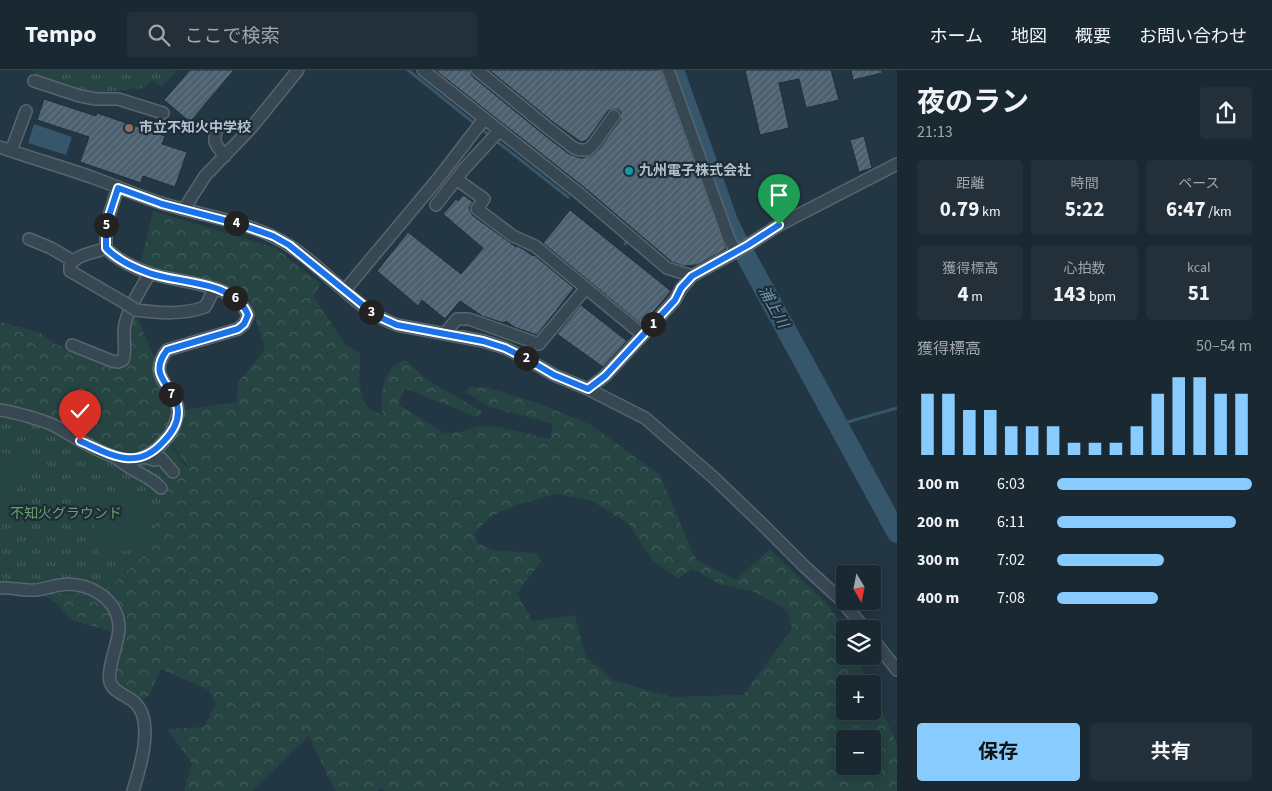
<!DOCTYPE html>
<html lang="ja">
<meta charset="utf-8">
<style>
:root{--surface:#1a2832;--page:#23303a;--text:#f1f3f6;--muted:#9fa6ac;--line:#38444d;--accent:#87cbff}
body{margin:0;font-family:"Source Sans 3","Noto Sans JP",sans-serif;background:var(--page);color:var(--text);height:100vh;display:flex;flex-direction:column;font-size:19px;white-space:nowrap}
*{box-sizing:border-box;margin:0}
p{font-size:16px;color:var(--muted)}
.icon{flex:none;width:28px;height:28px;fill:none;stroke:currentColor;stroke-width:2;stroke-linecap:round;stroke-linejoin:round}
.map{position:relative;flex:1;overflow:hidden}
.panel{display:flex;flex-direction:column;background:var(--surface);width:375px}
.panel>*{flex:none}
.needle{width:32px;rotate:170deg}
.controls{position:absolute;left:836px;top:495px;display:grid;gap:10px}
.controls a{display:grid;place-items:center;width:45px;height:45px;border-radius:5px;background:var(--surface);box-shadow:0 2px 12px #0003,0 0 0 1px var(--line);font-size:25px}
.pin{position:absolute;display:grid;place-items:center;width:42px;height:42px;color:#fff;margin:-51px -21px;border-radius:50% 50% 50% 0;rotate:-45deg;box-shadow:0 0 5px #0007}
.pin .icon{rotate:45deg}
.km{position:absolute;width:25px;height:25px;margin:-12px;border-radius:50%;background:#222;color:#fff;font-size:14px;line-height:25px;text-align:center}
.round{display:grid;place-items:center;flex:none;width:52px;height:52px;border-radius:5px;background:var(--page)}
.head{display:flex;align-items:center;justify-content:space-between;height:85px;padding:0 20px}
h1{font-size:28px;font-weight:700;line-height:38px}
.metrics{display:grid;grid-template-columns:repeat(3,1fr);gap:8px;height:85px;padding:5px 20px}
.metrics div{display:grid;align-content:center;border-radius:5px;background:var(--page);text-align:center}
.metrics b{font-size:21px;font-weight:700}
.metrics small{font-size:14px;font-weight:400}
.metrics p{font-size:14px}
.chart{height:140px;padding:10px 20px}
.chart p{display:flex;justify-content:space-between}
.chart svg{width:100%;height:90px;margin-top:5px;stroke:var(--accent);stroke-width:6}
.cta{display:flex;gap:10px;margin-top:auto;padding:10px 20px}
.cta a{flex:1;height:58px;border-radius:5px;background:var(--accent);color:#111;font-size:20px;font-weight:700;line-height:58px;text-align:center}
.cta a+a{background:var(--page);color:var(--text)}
ul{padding:0 20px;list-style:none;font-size:16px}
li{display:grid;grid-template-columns:80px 60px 1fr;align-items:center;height:38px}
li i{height:12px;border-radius:6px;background:var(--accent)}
header{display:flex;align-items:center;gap:30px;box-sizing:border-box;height:70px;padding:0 25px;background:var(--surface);border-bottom:1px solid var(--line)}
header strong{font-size:24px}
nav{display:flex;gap:28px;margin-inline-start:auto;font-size:18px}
.search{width:350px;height:45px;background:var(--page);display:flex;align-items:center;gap:12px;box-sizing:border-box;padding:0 18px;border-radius:5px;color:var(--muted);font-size:19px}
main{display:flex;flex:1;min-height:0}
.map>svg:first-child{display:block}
.grass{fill:url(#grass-tufts)}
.forest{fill:url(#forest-crowns);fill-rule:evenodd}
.pitch{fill:#254442}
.water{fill:#36566c}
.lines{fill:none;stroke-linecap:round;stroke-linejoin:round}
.stream{stroke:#36566c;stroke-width:3}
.river{stroke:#36566c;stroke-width:20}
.building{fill:url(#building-hatch);stroke:#1f2f3a}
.minor-casing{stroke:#566570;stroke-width:14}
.minor{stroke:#384853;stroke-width:11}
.minor-bridge-casing{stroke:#566570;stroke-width:14;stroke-linecap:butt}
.minor-bridge{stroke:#384853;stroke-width:11}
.route-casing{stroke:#fff;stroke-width:10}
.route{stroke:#1a73e8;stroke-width:6}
.education-dot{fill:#8d6e63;stroke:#1d2d38;stroke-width:2}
.culture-dot{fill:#0f9aa8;stroke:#1d2d38;stroke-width:2}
.labels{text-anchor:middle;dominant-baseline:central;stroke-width:4.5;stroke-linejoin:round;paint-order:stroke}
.poi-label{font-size:14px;font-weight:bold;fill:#b5c2cd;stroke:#1d2d38;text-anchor:start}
.park-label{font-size:14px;fill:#6aa06d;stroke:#1d2d38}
.water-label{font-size:15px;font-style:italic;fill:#7299b3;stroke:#1d2d38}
</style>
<header>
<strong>Tempo</strong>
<div class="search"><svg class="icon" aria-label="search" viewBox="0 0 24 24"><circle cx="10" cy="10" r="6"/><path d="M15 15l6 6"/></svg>ここで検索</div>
<nav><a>ホーム</a><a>地図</a><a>概要</a><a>お問い合わせ</a></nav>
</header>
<main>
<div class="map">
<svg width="897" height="721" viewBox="0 0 897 721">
<defs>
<pattern id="grass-tufts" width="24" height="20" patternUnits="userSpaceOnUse" patternTransform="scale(1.25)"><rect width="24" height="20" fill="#254442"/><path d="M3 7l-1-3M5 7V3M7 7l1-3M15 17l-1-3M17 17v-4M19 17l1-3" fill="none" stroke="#425d5c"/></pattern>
<pattern id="forest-crowns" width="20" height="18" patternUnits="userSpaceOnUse" patternTransform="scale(1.25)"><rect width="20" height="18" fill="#254442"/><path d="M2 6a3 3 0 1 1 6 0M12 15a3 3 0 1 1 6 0" fill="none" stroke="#425d5c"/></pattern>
<pattern id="building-hatch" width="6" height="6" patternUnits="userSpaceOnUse" patternTransform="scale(1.25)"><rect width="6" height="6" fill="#4c606f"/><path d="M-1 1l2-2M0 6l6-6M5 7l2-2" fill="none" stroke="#647582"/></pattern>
</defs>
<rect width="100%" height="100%" fill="#233643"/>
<!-- grass -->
<path class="grass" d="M31 0H177L162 17 152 10 143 18 98 23 41 9Z
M0 345 48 359 91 383 111 388 169 372 186 397 164 417 153 478 105 522 0 515Z"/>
<!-- forest -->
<path class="forest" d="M153 141 276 178 321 214 313 226 346 275 360 283C360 304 354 339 382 344 381 328 381 307 395 295 397 293 403 291 406 290L427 310 481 341V345L477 347 404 318 399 335 444 363 459 362 479 356 500 357 550 369 553 354 490 337 465 322 469 317H486L538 333 591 355 660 405 696 490 736 510 770 479 830 537 845 563V586H856L869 614H845V641H872L873 622 897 674V721H386L379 718 378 721H335L309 666 252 721H184L192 693 167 659 204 657 216 633 208 620 161 599 149 626 141 630 117 613 113 606 121 564 70 550 59 535 39 523 105 522 152 478 164 417 187 396 172 374 165 368 145 383 130 386 113 381 71 360 60 352 6 335H0V252L39 262 55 274 96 290 124 295 130 250 136 245 154 286 156 302 170 342 237 332 238 313 265 279 250 230 213 211 140 196ZM556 424 590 430 628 453 653 491 678 508 693 499 719 514 755 522 787 540 792 559 743 625 671 627 613 610 586 587 575 545 532 551 517 523 541 492 538 483 493 480 477 473 475 463 491 446 517 435ZM845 669H872V696H845Z"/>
<!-- pitch -->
<path class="pitch" d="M0 382 37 394 34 402 16 397C20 420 18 428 0 443Z
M147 422 152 478 97 483 91 427Z"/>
<!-- water -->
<path class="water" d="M34 54 72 67 66 85 28 73Z"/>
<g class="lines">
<!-- stream -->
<path class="stream" d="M408 0 490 66
M495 70 568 127
M625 174 626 173
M837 355 897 338"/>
<!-- river -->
<path class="river" d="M674 0 728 151 735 166 897 463"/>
</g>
<!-- building -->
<path class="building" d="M190 0H234L190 52 164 30Z
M435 0H470L472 6 543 64 569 84 580 88 591 86 599 79 620 50 621 43 619 40 614 39 608 41 587 70 581 72 553 52 489 0H661L726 179 697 195 684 196 672 192 585 118Z
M745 0H831L839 30 806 38 799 9 779 13 789 58 760 65Z
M851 0H882V3L853 10Z
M44 29 96 46 97 43 165 66 162 74 187 82 175 117 143 106 141 113 80 92 89 67 37 50Z
M864 66 872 98 859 102 850 70Z
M463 125 473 132 469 138 472 145 516 177 517 176 523 179 533 186 534 185 574 218 537 265 514 257 506 251 504 253 482 246 460 231 445 249 422 230 418 236 377 201 408 162 461 204 483 178 443 144 456 129 458 131Z
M570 140 671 221 642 255 543 173Z
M581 235 627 271 603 297 557 264Z"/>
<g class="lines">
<defs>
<path id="minor" d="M423 0 580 124 667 198 692 206 748 175 779 155 897 94
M477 0 548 58 574 78 580 80H587L593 75 614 46
M668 0 729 169 736 182
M34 11 80 26 96 29H118L163 43
M217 59C212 73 216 75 225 86
M0 77C31 88 63 97 94 108 116 116 138 126 161 133 199 145 239 150 274 167 320 189 349 237 397 255L483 271 505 278 525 288 554 305 588 319 645 348 713 407 762 454 805 497 840 529 865 559
M11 81 26 41
M456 109 484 129 477 139 513 166 535 176 643 265
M436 135 464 99 499 61
M184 139 205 106 251 58 298 0
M29 169 51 178 73 191
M106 178C94 183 77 184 70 195V201L125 233
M345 220 437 110 484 49
M136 240C159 243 183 245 205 237L215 218
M445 263 457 249H469L539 274 586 218
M72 275 112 291 118 292 123 290C127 279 122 266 125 254 129 236 141 219 150 203
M588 319 605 306 643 265 675 230 681 219 692 206
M0 340C13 342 44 350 55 356 75 367 105 387 127 390 143 391 157 380 166 369 171 364 173 360 175 353 176 350 178 345 178 342 177 316 145 309 167 280L238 259 244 254 248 245C234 211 180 214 149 203 135 198 117 190 106 178V155L118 117
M145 387 154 390 161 388 173 402
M117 388C130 401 149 405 161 418
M0 518C11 517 23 521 34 520 43 520 51 516 60 515 88 511 120 529 119 559 118 575 107 597 110 612 113 622 126 625 133 631 156 649 140 698 133 721
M872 568 897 600"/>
</defs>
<!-- minor casing -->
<use href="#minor" class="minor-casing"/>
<!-- minor -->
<use href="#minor" class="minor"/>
<defs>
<path id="minor-bridge" d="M125 233 136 240"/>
</defs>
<!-- minor-bridge casing -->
<use href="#minor-bridge" class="minor-bridge-casing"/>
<!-- minor-bridge -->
<use href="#minor-bridge" class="minor-bridge"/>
</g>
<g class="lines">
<defs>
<path id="route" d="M80 371C110 384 136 402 163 372 171 364 178 354 178 342 178 316 145 309 167 280L238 259 244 254 248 245C234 210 180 214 149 203 135 198 117 190 106 178V155L118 118 162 134 239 154 273 166 289 175 369 240 377 246 397 255 483 271 505 278 525 288 554 305 588 319 605 306 643 265 675 230 681 218 692 206 748 175 779 155"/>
</defs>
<!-- route casing -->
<use href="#route" class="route-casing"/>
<!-- route -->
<use href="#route" class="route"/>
</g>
<!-- markers -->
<circle class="education-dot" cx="129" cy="58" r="5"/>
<circle class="culture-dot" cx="629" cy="101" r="5"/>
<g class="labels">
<!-- poi labels -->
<g class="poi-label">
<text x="139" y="58">市立不知火中学校</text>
<text x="639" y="101">九州電子株式会社</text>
</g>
<!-- park labels -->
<g class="park-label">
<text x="66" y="444">不知火グラウンド</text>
</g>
<!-- water labels -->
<g class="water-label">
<text transform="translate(773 237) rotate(61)">浦上川</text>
</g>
</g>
</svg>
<div class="controls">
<a><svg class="needle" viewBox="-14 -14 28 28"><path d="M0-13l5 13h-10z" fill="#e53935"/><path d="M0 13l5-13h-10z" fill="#9fa6ac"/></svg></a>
<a><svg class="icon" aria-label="layers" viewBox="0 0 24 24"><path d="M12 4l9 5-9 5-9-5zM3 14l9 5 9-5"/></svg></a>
<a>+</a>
<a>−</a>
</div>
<div class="pin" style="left:779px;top:155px;background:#1e9e55"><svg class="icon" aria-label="arrive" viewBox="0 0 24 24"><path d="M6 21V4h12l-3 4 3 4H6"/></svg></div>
<div class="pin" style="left:80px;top:371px;background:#d93025"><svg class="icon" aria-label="check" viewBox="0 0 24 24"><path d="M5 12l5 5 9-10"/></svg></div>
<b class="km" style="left:653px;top:254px">1</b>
<b class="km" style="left:526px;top:288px">2</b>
<b class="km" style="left:371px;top:242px">3</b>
<b class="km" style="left:236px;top:153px">4</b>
<b class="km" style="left:106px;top:155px">5</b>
<b class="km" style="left:235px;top:228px">6</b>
<b class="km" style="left:171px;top:324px">7</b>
</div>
<section class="panel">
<div class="head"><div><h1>夜のラン</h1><p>21:13</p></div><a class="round"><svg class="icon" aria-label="share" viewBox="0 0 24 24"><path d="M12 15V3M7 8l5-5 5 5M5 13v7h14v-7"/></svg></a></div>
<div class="metrics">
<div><p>距離</p><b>0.79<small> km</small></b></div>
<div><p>時間</p><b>5:22</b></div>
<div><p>ペース</p><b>6:47<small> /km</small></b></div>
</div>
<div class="metrics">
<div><p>獲得標高</p><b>4<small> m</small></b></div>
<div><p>心拍数</p><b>143<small> bpm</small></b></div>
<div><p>kcal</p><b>51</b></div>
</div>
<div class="chart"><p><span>獲得標高</span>50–54 m</p>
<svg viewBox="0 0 160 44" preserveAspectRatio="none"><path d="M5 44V14M15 44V14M25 44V22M35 44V22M45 44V30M55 44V30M65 44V30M75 44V38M85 44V38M95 44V38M105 44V30M115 44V14M125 44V6M135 44V6M145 44V14M155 44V14"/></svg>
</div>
<ul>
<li><b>100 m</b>6:03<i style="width:100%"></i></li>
<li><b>200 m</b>6:11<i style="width:92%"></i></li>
<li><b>300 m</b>7:02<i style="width:55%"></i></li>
<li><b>400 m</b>7:08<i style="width:52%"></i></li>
</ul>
<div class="cta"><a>保存</a><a>共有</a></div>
</section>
</main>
